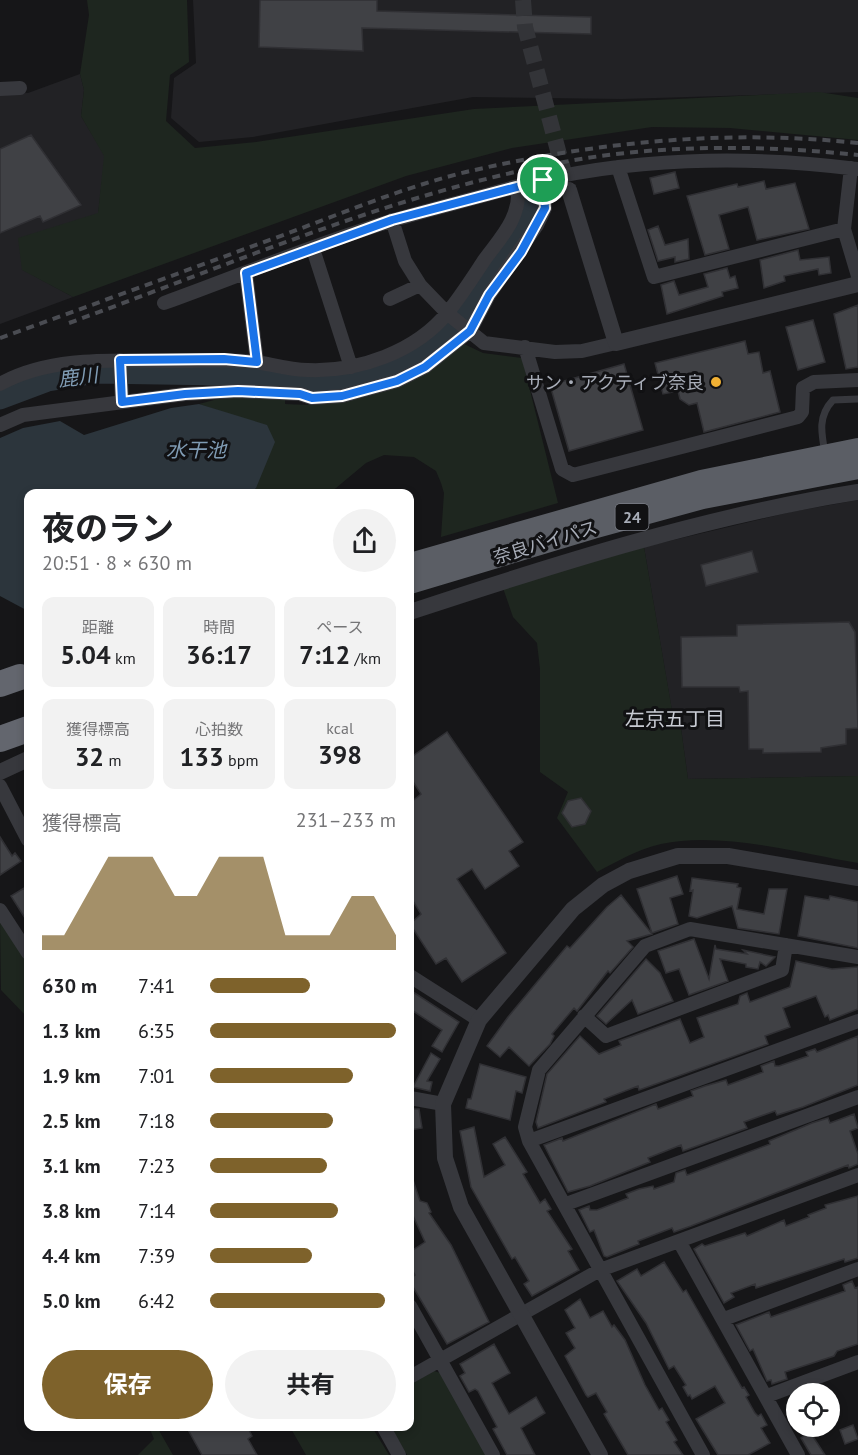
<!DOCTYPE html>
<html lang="ja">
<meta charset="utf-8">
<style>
:root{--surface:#fff;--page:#f2f2f2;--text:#202124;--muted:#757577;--accent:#7e622b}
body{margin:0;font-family:"PT Sans","Noto Sans JP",sans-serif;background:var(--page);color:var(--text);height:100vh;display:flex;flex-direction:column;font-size:22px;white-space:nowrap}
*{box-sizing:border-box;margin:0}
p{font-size:20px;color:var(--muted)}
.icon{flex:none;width:33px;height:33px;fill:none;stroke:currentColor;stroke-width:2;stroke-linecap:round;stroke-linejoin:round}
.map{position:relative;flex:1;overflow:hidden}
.details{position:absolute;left:24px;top:489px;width:390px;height:942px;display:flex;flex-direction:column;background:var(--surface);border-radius:12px;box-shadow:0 3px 9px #0003}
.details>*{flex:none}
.buttons{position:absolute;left:786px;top:1383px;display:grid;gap:12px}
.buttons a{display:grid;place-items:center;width:54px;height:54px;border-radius:50%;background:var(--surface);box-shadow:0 3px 9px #0003;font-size:30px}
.pin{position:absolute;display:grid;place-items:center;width:51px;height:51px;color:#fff;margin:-26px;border:3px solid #fff;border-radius:50%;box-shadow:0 2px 6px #0007}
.round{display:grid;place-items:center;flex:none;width:63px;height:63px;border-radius:32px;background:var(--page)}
.head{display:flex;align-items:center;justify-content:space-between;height:102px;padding:0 18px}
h1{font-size:33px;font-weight:700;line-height:45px}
.metrics{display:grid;grid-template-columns:repeat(3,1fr);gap:9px;height:102px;padding:6px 18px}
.metrics div{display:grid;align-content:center;border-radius:12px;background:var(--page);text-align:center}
.metrics b{font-size:26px;font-weight:700}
.metrics small{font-size:16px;font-weight:400}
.metrics p{font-size:16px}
.chart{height:168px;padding:12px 18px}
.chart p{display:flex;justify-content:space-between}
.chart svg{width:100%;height:108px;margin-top:6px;fill:var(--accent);opacity:.7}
.cta{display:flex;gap:12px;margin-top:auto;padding:12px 18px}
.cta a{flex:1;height:69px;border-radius:36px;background:var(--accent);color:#fff;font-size:24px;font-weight:700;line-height:69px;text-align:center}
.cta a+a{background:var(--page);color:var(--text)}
ul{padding:0 18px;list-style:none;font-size:20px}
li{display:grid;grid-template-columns:96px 72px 1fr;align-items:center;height:45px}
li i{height:15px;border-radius:8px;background:var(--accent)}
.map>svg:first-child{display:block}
.built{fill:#222225}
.green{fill:#1e261f}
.water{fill:#2c353c}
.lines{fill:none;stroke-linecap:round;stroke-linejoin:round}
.river{stroke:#2c353c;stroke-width:21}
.building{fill:#404145;stroke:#303034;stroke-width:1.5}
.tertiary-tunnel{stroke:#333438;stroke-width:16;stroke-dasharray:16 8;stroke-linecap:butt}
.service{stroke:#37383d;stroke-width:7}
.minor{stroke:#37383d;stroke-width:14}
.tertiary{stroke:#37383d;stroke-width:16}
.trunk{stroke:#5b5e65;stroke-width:22}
.motorway{stroke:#63666e;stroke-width:26}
.rail{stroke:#4a4c52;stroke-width:4;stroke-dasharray:8 6;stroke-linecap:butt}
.route-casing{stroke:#fff;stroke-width:12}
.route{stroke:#1a73e8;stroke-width:8}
.poi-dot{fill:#f2b134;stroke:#111113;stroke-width:2}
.labels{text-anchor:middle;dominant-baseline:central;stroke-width:6;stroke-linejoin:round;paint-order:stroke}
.shield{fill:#111113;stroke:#7b7e86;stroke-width:1.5}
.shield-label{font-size:16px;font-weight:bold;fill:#a8adb8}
.poi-label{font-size:18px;fill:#a8adb8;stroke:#111113;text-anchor:end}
.street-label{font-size:18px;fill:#a8adb8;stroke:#111113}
.water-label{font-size:20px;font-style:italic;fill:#7f9bb3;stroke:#111113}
.neighbourhood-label{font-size:20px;fill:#c9ccd4;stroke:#111113}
</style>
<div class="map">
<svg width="858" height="1455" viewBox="0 0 858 1455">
<rect width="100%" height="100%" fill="#161618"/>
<!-- built -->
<path class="built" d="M193 0H858V92L621 99 473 97 253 137 199 142 171 118 174 78 196 63Z
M80 74 84 90 81 116 105 156 98 214 23 270 73 297 0 324V94L28 93Z
M858 500V776L688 779 680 721 673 717 644 547 791 512Z"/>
<!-- green -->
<path class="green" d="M87 0H187L189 62 170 75 166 121 195 148 256 142 474 109 819 92 858 98V140L730 128 652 127 512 148 406 176 73 297 22 270 18 238 98 213 104 156 81 116 84 90 80 74 89 15Z
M464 344 483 353 522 358 558 503 441 537 444 493 441 483 436 471 414 457 384 455 366 463 330 493H250L256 488 226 413 199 404 229 396 285 398V404C352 409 412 388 464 344Z
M644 547 673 716 680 721 688 779 858 776V863C798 853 721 831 661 844 638 849 618 861 597 872L557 818 568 792 540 772V669L537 643 513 617 503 588Z
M0 918 28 961V1018L1 990Z
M434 1371 441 1373 487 1455H407L391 1427 410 1426V1385Z
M149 1427H157L173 1455H138L154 1439Z
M290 1427H372L389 1455H306Z"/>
<!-- water -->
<path class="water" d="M199 404 267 425 275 442 256 488 250 494H28V611L0 596V438L23 428 60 421 84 435 171 408Z"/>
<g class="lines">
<!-- river -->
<path class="river" d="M0 399 48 381 96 373 224 375 313 384 374 375 406 363 449 333 464 315 533 213V194"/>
</g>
<!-- building -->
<path class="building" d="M260 0H377V11L591 17V34L362 28 363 51 259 47Z
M31 135 81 205 43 222 40 216 0 233V149Z
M675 172 679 188 654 194 650 178Z
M764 181 766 189 795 183 809 229 757 240 748 207 719 215 729 249 705 255 687 196 737 184 738 187Z
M658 226 665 245 688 239 689 259 675 262V257L658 261 648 230Z
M798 250 800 260 829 257 831 273 819 275 818 269 784 276 785 281 764 288 760 260Z
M727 268 730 278 735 276 738 288 722 292 723 296 667 314 661 285 674 281 679 295 708 287 704 274Z
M858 305V367L846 369 834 314Z
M813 320 825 362 798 370 786 327Z
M745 341 748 354 759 352 763 373 770 371 780 412 704 432 697 403 689 405 680 399 678 391 663 394 655 363Z
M624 364 643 430 569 451 550 385Z
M752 551 758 572 706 586 701 565Z
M849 622 855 632 858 728 846 729V744L821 748V752L763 753V749H749L748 691 740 692 739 687H682L681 637 737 636V625Z
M447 732 523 842 509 851 519 866 485 889 472 869 457 879 506 953 462 982 446 958 436 964 410 924 421 914 410 896V803L421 794 410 777V758Z
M581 798 591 811 585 824 572 827 562 813 568 801Z
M0 837 12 856 15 853 21 861 0 875Z
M677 876 683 894 670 898 678 924 652 933 637 889Z
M692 878 738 884 737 887 741 888 737 909 764 914 769 889H787L779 934 738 928 732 906 697 918 689 916 693 890 690 891Z
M24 888 28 895V923L11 896Z
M621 895 652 934 627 941 633 947 610 973 608 971 577 1011 574 1008 552 1034 554 1036 550 1044 529 1066 509 1047 500 1057 487 1046 508 1017 567 946 570 948 607 907Z
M805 896 829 900 830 896 858 902V948L798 936Z
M694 939 709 979 715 945 716 949 747 954 743 950 775 957 766 966 760 962 758 969 746 967V964L720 959 728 981 689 995 679 969 666 973 658 951Z
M646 959 660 973 673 1001 638 1014 632 1000 606 1024 597 1016Z
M796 961 832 969 858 967V1009L830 1020 828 1015 825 1017 816 996 783 1008 790 1027 765 1036 768 1044 639 1090 638 1086 604 1099 606 1102 538 1128 536 1122 547 1074 580 1036 599 1054 621 1045 619 1041 680 1019 690 1043 704 1037 697 1018 738 1004 740 996 747 993 750 1002 790 987Z
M410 990 459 1022 442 1052 432 1046 442 1030 410 1009Z
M858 1036V1085L803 1107 777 1115 775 1111 744 1122 747 1128 683 1151 681 1145 648 1158 650 1162 590 1186 568 1192 544 1145 562 1138 563 1141 656 1104 658 1109 693 1096 691 1091 705 1086 726 1080 728 1085 763 1072 761 1066 774 1061 775 1066H779L808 1056 806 1052 815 1049 817 1052Z
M431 1053 440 1059 427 1081 432 1082 430 1091 413 1087Z
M480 1064 526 1077 522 1093 516 1091 510 1120 466 1108 468 1099H471Z
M410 1109H419L422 1128 410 1130Z
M854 1114 858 1128 850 1131 858 1154V1164L849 1168 848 1165 691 1226 674 1232 672 1228 638 1241 639 1244 607 1257 604 1256 594 1230 590 1232 579 1210 589 1206 590 1210H597L628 1198 626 1194 639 1189 653 1186 654 1189 674 1182 676 1173 685 1170 687 1175 690 1174 770 1144 769 1141 812 1123 828 1118 830 1123Z
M474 1127 484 1177 505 1165 493 1144 505 1137 527 1172 523 1174 540 1203 545 1199 551 1209 547 1211 572 1249 568 1251 579 1270 532 1296 524 1284 529 1281 515 1257 512 1259 471 1187 460 1131Z
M411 1174 420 1201 427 1203 431 1212 429 1213 451 1245 489 1322 447 1344 410 1282V1279L415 1275 410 1266V1252L425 1242 410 1209Z
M858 1196V1258L845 1262 844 1259 756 1288 755 1284 731 1293 734 1297 724 1303 694 1249 702 1244 705 1246 745 1233 747 1236 784 1220 786 1226 809 1217 808 1215 826 1208 825 1205Z
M664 1262 683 1292 686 1290 742 1388 744 1387 749 1395 746 1397 755 1413 758 1416 761 1414 767 1425 761 1428 770 1443 748 1455H718L696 1419 725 1403 715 1386 692 1399 690 1395 688 1396 683 1387 686 1385 674 1366 669 1369 646 1323 617 1281 637 1269 641 1276Z
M852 1281 855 1288 858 1287V1344L837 1351 834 1356 785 1372 787 1379 772 1384 771 1380 767 1381 753 1349 750 1351 736 1325 769 1312 771 1317 845 1291 843 1285Z
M580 1299 590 1318 603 1311 612 1327 614 1325 625 1340 645 1385 659 1410 662 1408 669 1420 666 1422 677 1440 674 1442 683 1455H628L604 1414 607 1412 596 1393 588 1397 586 1395 565 1356 575 1348 566 1333 575 1328 565 1310Z
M494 1344 510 1373 492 1383 509 1414 536 1397 545 1413 521 1428 535 1455H507L493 1429 497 1427 478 1391 475 1389 469 1392 460 1376 465 1373 460 1364Z
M853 1425 858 1439 845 1444 840 1430Z
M186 1426H247L252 1436 248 1439 257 1455H202Z
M810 1432 825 1455H811L801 1438Z"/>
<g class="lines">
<!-- tertiary-tunnel -->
<path class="tertiary-tunnel" d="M523 0 525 27 568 188"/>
<!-- service -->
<path class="service" d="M825 453C821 432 818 416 833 400L858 399"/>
<!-- minor -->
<path class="minor" d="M0 89 20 88
M618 167 654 277 844 229
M851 168 844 229 858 276
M518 186C627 157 747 155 858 169
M392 220 405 261 420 285 447 313 484 343 555 352 582 351 616 343
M313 249 351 367
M390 299 420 285
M164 303C239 276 317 243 394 220 435 208 477 198 518 186 521 217 502 236 485 259 473 277 461 296 448 312 416 352 358 372 308 370 291 370 274 365 257 362L246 273
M525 347 562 469 573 475 798 417 802 412 803 388 814 382 858 380
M120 360 122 402
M0 384C52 355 118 361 175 361 203 361 230 359 257 362
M0 425 23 415 185 394 238 391 300 394 312 398 342 396 397 381 425 367 470 331 489 295 537 225 545 208 543 180
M0 786 28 840
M0 910 28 953
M410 976 479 1020
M584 1016 606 1036 782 970 786 945
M410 1098 443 1104
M529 1141 858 1021
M566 1204 858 1097
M679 1241 798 1455
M410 1306 493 1455
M724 1319 858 1269
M410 1377 600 1270 858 1175
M767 1396 858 1362
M383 1426 399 1455
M703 1455 529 1141 525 1127 539 1070 645 946 690 929 858 957"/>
<!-- tertiary -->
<path class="tertiary" d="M569 190 616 343 858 284
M410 612C555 564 706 516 858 492
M0 772 28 759
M600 1455 461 1207 445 1158 443 1104 479 1020 573 909 603 885 629 871 678 856H728L858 878"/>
<!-- trunk -->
<path class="trunk" d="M410 564 701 481 858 449
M410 583 593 528 703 498 858 468"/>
<!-- motorway -->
<path class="motorway" d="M0 684 20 677
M0 739 28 729"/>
<!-- rail -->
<path class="rail" d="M69 323C232 264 394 193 564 162 658 144 764 145 858 155
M0 338C95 304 190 269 286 234 345 212 405 187 466 172 595 142 726 129 858 143"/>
</g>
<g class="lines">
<defs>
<path id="route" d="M543 180 545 208 521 252 489 295 470 331 425 367 397 381 342 396 312 398 300 394 238 391 185 394 122 402 120 360 224 359 257 362 246 273 392 220Z"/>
</defs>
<!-- route casing -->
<use href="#route" class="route-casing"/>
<!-- route -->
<use href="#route" class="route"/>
</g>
<!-- markers -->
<circle class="poi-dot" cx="716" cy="382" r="6"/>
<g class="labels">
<!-- shield labels -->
<rect class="shield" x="615.5" y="504" width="33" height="26" rx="4.5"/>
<g class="shield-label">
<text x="632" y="517">24</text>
</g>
<!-- poi labels -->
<g class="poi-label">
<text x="704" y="382">サン・アクティブ奈良</text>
</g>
<!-- street labels -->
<g class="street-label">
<text transform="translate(545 542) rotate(-17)">奈良バイパス</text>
</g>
<!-- water labels -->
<g class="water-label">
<text transform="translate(78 377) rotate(-7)">鹿川</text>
<text x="196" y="450">水干池</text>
</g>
<!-- neighbourhood labels -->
<g class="neighbourhood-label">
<text x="675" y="719">左京五丁目</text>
</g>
</g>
</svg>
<div class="buttons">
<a><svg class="icon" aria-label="locate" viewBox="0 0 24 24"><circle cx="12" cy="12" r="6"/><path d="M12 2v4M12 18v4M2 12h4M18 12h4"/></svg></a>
</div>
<div class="pin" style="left:543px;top:180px;background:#1e9e55"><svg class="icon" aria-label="arrive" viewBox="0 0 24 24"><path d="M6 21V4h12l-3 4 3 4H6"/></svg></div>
<section class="details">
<div class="head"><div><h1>夜のラン</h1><p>20:51 · 8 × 630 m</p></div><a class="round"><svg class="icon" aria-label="share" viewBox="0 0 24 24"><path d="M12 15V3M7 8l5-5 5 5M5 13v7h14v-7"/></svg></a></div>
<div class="metrics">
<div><p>距離</p><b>5.04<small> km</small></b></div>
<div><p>時間</p><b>36:17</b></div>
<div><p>ペース</p><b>7:12<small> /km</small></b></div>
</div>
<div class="metrics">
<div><p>獲得標高</p><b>32<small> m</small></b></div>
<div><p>心拍数</p><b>133<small> bpm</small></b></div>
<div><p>kcal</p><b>398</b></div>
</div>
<div class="chart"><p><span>獲得標高</span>231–233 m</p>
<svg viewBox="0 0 160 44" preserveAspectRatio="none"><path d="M0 44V38L10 38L20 22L30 6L40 6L50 6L60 22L70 22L80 6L90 6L100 6L110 38L120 38L130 38L140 22L150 22L160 38V44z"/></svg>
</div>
<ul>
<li><b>630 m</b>7:41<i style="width:54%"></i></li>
<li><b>1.3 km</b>6:35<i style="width:100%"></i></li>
<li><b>1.9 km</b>7:01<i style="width:77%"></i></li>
<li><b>2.5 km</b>7:18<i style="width:66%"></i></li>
<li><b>3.1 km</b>7:23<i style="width:63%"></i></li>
<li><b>3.8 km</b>7:14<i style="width:69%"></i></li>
<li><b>4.4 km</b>7:39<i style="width:55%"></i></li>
<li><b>5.0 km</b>6:42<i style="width:94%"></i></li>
</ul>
<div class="cta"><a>保存</a><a>共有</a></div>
</section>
</div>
